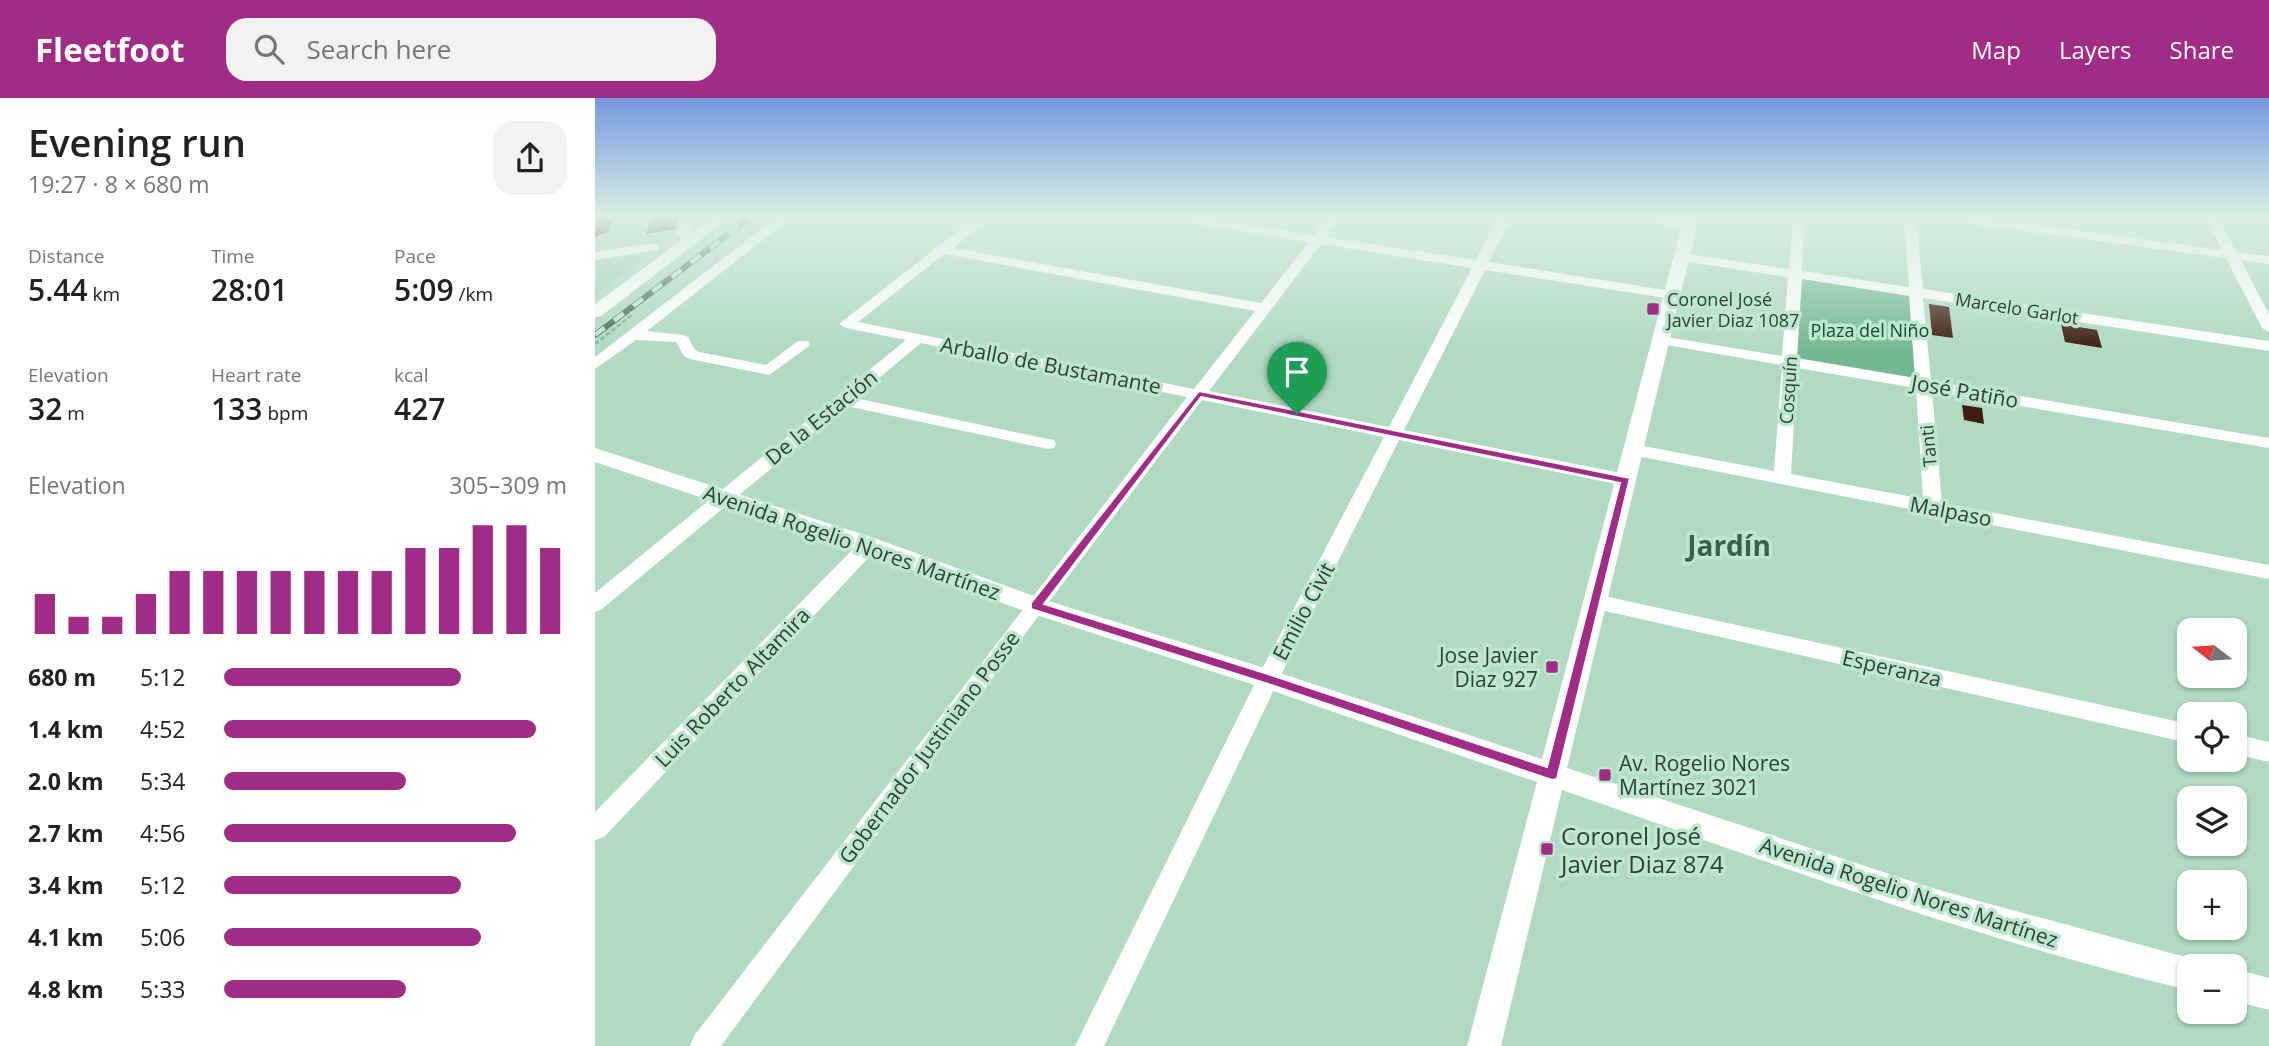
<!DOCTYPE html>
<meta charset="utf-8">
<style>
:root{--surface:#fff;--page:#f2f2f2;--text:#222;--muted:#767676;--accent:#a12c85}
body{margin:0;font-family:"Open Sans",sans-serif;background:var(--page);color:var(--text);height:100vh;display:flex;flex-direction:column;font-size:26px;white-space:nowrap}
*{box-sizing:border-box;margin:0}
p{font-size:23px;color:var(--muted)}
.icon{flex:none;width:38px;height:38px;fill:none;stroke:currentColor;stroke-width:2;stroke-linecap:round;stroke-linejoin:round}
.map{position:relative;flex:1;overflow:hidden}
.details{display:flex;flex-direction:column;background:var(--surface);width:595px}
.details>*{flex:none}
.needle{width:46px;rotate:287deg}
.buttons{position:absolute;left:1582px;top:520px;display:grid;gap:14px}
.buttons a{display:grid;place-items:center;width:70px;height:70px;border-radius:14px;background:var(--surface);box-shadow:0 2px 5px #0004;font-size:35px}
.pin{position:absolute;display:grid;place-items:center;width:60px;height:60px;color:#fff;margin:-72px -30px;border-radius:50% 50% 50% 0;rotate:-45deg;box-shadow:0 0 7px #0007}
.pin .icon{rotate:45deg}
.round{display:grid;place-items:center;flex:none;width:74px;height:74px;border-radius:21px;background:var(--page)}
.overview{display:flex;align-items:center;justify-content:space-between;height:119px;padding:0 28px}
h1{font-size:38px;font-weight:600;line-height:52px}
.figures{display:grid;grid-template-columns:repeat(3,1fr);gap:10px;height:119px;padding:7px 28px}
.figures div{display:grid;align-content:center}
.figures b{font-size:30px;font-weight:600}
.figures small{font-size:19px;font-weight:400}
.figures p{font-size:19px}
.chart{height:196px;padding:14px 28px}
.chart p{display:flex;justify-content:space-between}
.chart svg{width:100%;height:126px;margin-top:7px;stroke:var(--accent);stroke-width:6}
ul{padding:0 28px;list-style:none;font-size:23px}
li{display:grid;grid-template-columns:112px 84px 1fr;align-items:center;height:52px}
li i{height:18px;border-radius:9px;background:var(--accent)}
header{display:flex;align-items:center;gap:42px;box-sizing:border-box;height:98px;padding:0 35px;background:var(--accent);color:#fff}
header strong{font-size:33px}
nav{display:flex;gap:38px;margin-inline-start:auto;font-size:24px}
.search{width:490px;height:63px;background:var(--page);display:flex;align-items:center;gap:18px;box-sizing:border-box;padding:0 24px;border-radius:21px;color:var(--muted);font-size:26px}
main{display:flex;flex:1;min-height:0}
.map>svg:first-child{display:block}
.built{fill:#a1d3b6}
.green{fill:#74b893}
.building{fill:#3e1c11}
.lines{fill:none;stroke-linecap:round;stroke-linejoin:round}
.path{stroke:#88aa96;stroke-width:2.5;stroke-dasharray:4.5 2.5;stroke-linecap:butt}
.minor{fill:#fff;fill-rule:evenodd}
.major{fill:#fff;fill-rule:evenodd}
.rail-casing{stroke:#526a5c;stroke-width:6}
.rail{stroke:#bde7ce;stroke-width:4.5;stroke-dasharray:12;stroke-linecap:butt}
.route{fill:#a12c85;stroke:#fff;stroke-width:2;fill-rule:evenodd}
.poi-dot{fill:#a12c85;stroke:#bde7ce;stroke-width:2.5}
.labels{text-anchor:middle;dominant-baseline:central;stroke-width:7;stroke-linejoin:round;paint-order:stroke}
.far-poi-label{font-size:18px;fill:#2f4036;stroke:#bde7ce;text-anchor:start}
.far-street-label{font-size:18px;fill:#2f4036;stroke:#bde7ce}
.far-park-label{font-size:18px;fill:#154931;stroke:#bde7ce}
.street-label{font-size:21px;fill:#2f4036;stroke:#bde7ce}
.poi-label{font-size:21px;fill:#2f4036;stroke:#bde7ce;text-anchor:end}
.near-poi-label{font-size:24px;fill:#2f4036;stroke:#bde7ce;text-anchor:start}
.district-label{font-size:28px;font-weight:bold;fill:#39604b;stroke:#bde7ce}
</style>
<header>
<strong>Fleetfoot</strong>
<div class="search"><svg class="icon" aria-label="search" viewBox="0 0 24 24"><circle cx="10" cy="10" r="6"/><path d="M15 15l6 6"/></svg>Search here</div>
<nav><a>Map</a><a>Layers</a><a>Share</a></nav>
</header>
<main>
<section class="details">
<div class="overview"><div><h1>Evening run</h1><p>19:27 · 8 × 680 m</p></div><a class="round"><svg class="icon" aria-label="share" viewBox="0 0 24 24"><path d="M12 15V3M7 8l5-5 5 5M5 13v7h14v-7"/></svg></a></div>
<div class="figures">
<div><p>Distance</p><b>5.44<small> km</small></b></div>
<div><p>Time</p><b>28:01</b></div>
<div><p>Pace</p><b>5:09<small> /km</small></b></div>
</div>
<div class="figures">
<div><p>Elevation</p><b>32<small> m</small></b></div>
<div><p>Heart rate</p><b>133<small> bpm</small></b></div>
<div><p>kcal</p><b>427</b></div>
</div>
<div class="chart"><p><span>Elevation</span>305–309 m</p>
<svg viewBox="0 0 160 44" preserveAspectRatio="none"><path d="M5 44V30M15 44V38M25 44V38M35 44V30M45 44V22M55 44V22M65 44V22M75 44V22M85 44V22M95 44V22M105 44V22M115 44V14M125 44V14M135 44V6M145 44V6M155 44V14"/></svg>
</div>
<ul>
<li><b>680 m</b>5:12<i style="width:69%"></i></li>
<li><b>1.4 km</b>4:52<i style="width:91%"></i></li>
<li><b>2.0 km</b>5:34<i style="width:53%"></i></li>
<li><b>2.7 km</b>4:56<i style="width:85%"></i></li>
<li><b>3.4 km</b>5:12<i style="width:69%"></i></li>
<li><b>4.1 km</b>5:06<i style="width:75%"></i></li>
<li><b>4.8 km</b>5:33<i style="width:53%"></i></li>
</ul>
</section>
<div class="map">
<svg width="1674" height="948" viewBox="0 0 1674 948">
<rect width="100%" height="100%" fill="#b0dac2"/>
<!-- built -->
<path class="built" d="M0 119H105L0 197Z"/>
<!-- green -->
<path class="green" d="M1201 176 1321 195 1328 286 1195 263Z"/>
<!-- building -->
<path class="building" d="M0 119H19L14 133 0 139Z
M57 119H84L80 131 51 136Z
M1334 206 1354 209 1358 240 1337 237Z
M1466 226 1502 232 1507 250 1470 244Z
M1367 307 1387 310 1389 326 1369 322Z"/>
<g class="lines">
<!-- path -->
<path class="path" d="M0 246 38 216"/>
<!-- minor -->
<path class="minor" d="M89 119H102L92 140 87 141 81 137Z
M182 119H197L52 233 88 237 93 239 100 252 104 254 171 267 203 243H213L215 246 213 249 174 277 95 261 89 258 81 244 41 242 0 271V259Z
M330 119 376 123 380 119H395L358 150 666 205 714 144 580 123 574 119H607L719 137 733 119H746L731 139 881 162 903 119H916L894 164 1077 193 1084 197 1077 201 890 172 809 332 1031 376 1040 382 1031 388 804 342 684 581 509 948H480L665 575 789 339 607 302 447 513 126 948H95L99 938 592 299 326 245 260 300 453 341 459 342 461 346 459 350 453 351 251 308 7 511 0 514V495L311 242 251 230 244 226 368 129ZM726 146 877 170 794 329 614 293ZM349 156 660 213 599 291 263 224Z
M984 119H1029L1007 127Z
M1033 119C1053 119 1086 115 1101 127L1095 131 1039 123Z
M1198 119H1210L1207 173 1314 189 1309 119H1321L1328 191 1674 243V253L1328 200 1336 283 1674 340V350L1337 293 1347 405 1674 467V481L1032 356 1030 352 1032 348 1038 346 1179 373 1187 267 1066 246 1059 242 1066 238 1187 258 1193 179 1087 163 1080 159 1087 155 1194 171ZM1207 181 1314 198 1320 280 1202 260ZM1202 270 1321 290 1328 401 1196 376Z
M1349 119H1387L1627 152 1611 119H1624L1641 154 1674 158V166L1646 162 1674 216V234L1667 230 1631 160 1355 123Z
M58 145 63 146V152L0 162V154Z
M274 440 281 442 283 447 281 452 9 739 0 742V714L267 442Z
M1000 496 1594 626V645L993 509 990 504 993 499Z
M1640 636 1674 644V664L1640 656Z"/>
<!-- major -->
<path class="major" d="M118 119H135L6 218 0 219V206Z
M1089 119H1104L972 670 1340 791 1594 860 1606 868H1594V892C1381 842 1174 764 967 692L906 948H872L942 684 672 591 432 514 266 453 0 364V350L282 441 447 501 673 571 947 661Z
M1640 871 1674 880V912L1640 903Z"/>
<defs>
<path id="rail" d="M0 237 156 119"/>
</defs>
<!-- rail casing -->
<use href="#rail" class="rail-casing"/>
<!-- rail -->
<use href="#rail" class="rail"/>
</g>
<!-- sky -->
<linearGradient id="sky" x2="0" y2="1"><stop stop-color="#7598dd"/><stop offset="0.47" stop-color="#dbeee4"/><stop offset="1" stop-color="#dbeee4" stop-opacity="0"/></linearGradient>
<rect width="1674" height="252" fill="url(#sky)"/>
<!-- route -->
<path class="route" d="M604 293 1035 380 962 681 957 682 673 586 436 511V505ZM606 299 1025 385 952 669 673 576 449 506Z"/>
<!-- markers -->
<g class="poi-dot">
<rect x="1051" y="204" width="14" height="14" rx="3.5"/>
<rect x="950" y="562" width="14" height="14" rx="3.5"/>
<rect x="1003" y="670" width="14" height="14" rx="3.5"/>
<rect x="945" y="744" width="14" height="14" rx="3.5"/>
</g>
<g class="labels">
<!-- far-poi labels -->
<g class="far-poi-label">
<text x="1072" y="201">Coronel José<tspan x="1072" dy="21">Javier Diaz 1087</tspan></text>
</g>
<!-- far-street labels -->
<g class="far-street-label">
<text transform="translate(1422 210) rotate(9)">Marcelo Garlot</text>
<text transform="translate(1193 292) rotate(-86)">Cosquín</text>
<text transform="translate(1333 348) rotate(-95)">Tanti</text>
</g>
<!-- far-park labels -->
<g class="far-park-label">
<text x="1275" y="232">Plaza del Niño</text>
</g>
<!-- street labels -->
<g class="street-label">
<text transform="translate(456 267) rotate(11)">Arballo de Bustamante</text>
<text transform="translate(1370 293) rotate(10)">José Patiño</text>
<text transform="translate(226 319) rotate(-39)">De la Estación</text>
<text transform="translate(1356 413) rotate(11)">Malpaso</text>
<text transform="translate(257 444) rotate(19)">Avenida Rogelio Nores Martínez</text>
<text transform="translate(708 513) rotate(-62)">Emilio Civit</text>
<text transform="translate(1297 570) rotate(13)">Esperanza</text>
<text transform="translate(137 589) rotate(-46)">Luis Roberto Altamira</text>
<text transform="translate(334 649) rotate(-53)">Gobernador Justiniano Posse</text>
<text transform="translate(1314 794) rotate(18)">Avenida Rogelio Nores Martínez</text>
</g>
<!-- poi labels -->
<g class="poi-label">
<text x="943" y="557">Jose Javier<tspan x="943" dy="24">Diaz 927</tspan></text>
<text x="1024" y="665" text-anchor="start">Av. Rogelio Nores<tspan x="1024" dy="24">Martínez 3021</tspan></text>
</g>
<!-- near-poi labels -->
<g class="near-poi-label">
<text x="966" y="737">Coronel José<tspan x="966" dy="28">Javier Diaz 874</tspan></text>
</g>
<!-- district labels -->
<g class="district-label">
<text x="1134" y="447">Jardín</text>
</g>
</g>
</svg>
<div class="buttons">
<a><svg class="needle" viewBox="-14 -14 28 28"><path d="M0-13l5 13h-10z" fill="#e53935"/><path d="M0 13l5-13h-10z" fill="#767676"/></svg></a>
<a><svg class="icon" aria-label="locate" viewBox="0 0 24 24"><circle cx="12" cy="12" r="6"/><path d="M12 2v4M12 18v4M2 12h4M18 12h4"/></svg></a>
<a><svg class="icon" aria-label="layers" viewBox="0 0 24 24"><path d="M12 4l9 5-9 5-9-5zM3 14l9 5 9-5"/></svg></a>
<a>+</a>
<a>−</a>
</div>
<div class="pin" style="left:702px;top:316px;background:#1e9e55"><svg class="icon" aria-label="arrive" viewBox="0 0 24 24"><path d="M6 21V4h12l-3 4 3 4H6"/></svg></div>
</div>
</main>
